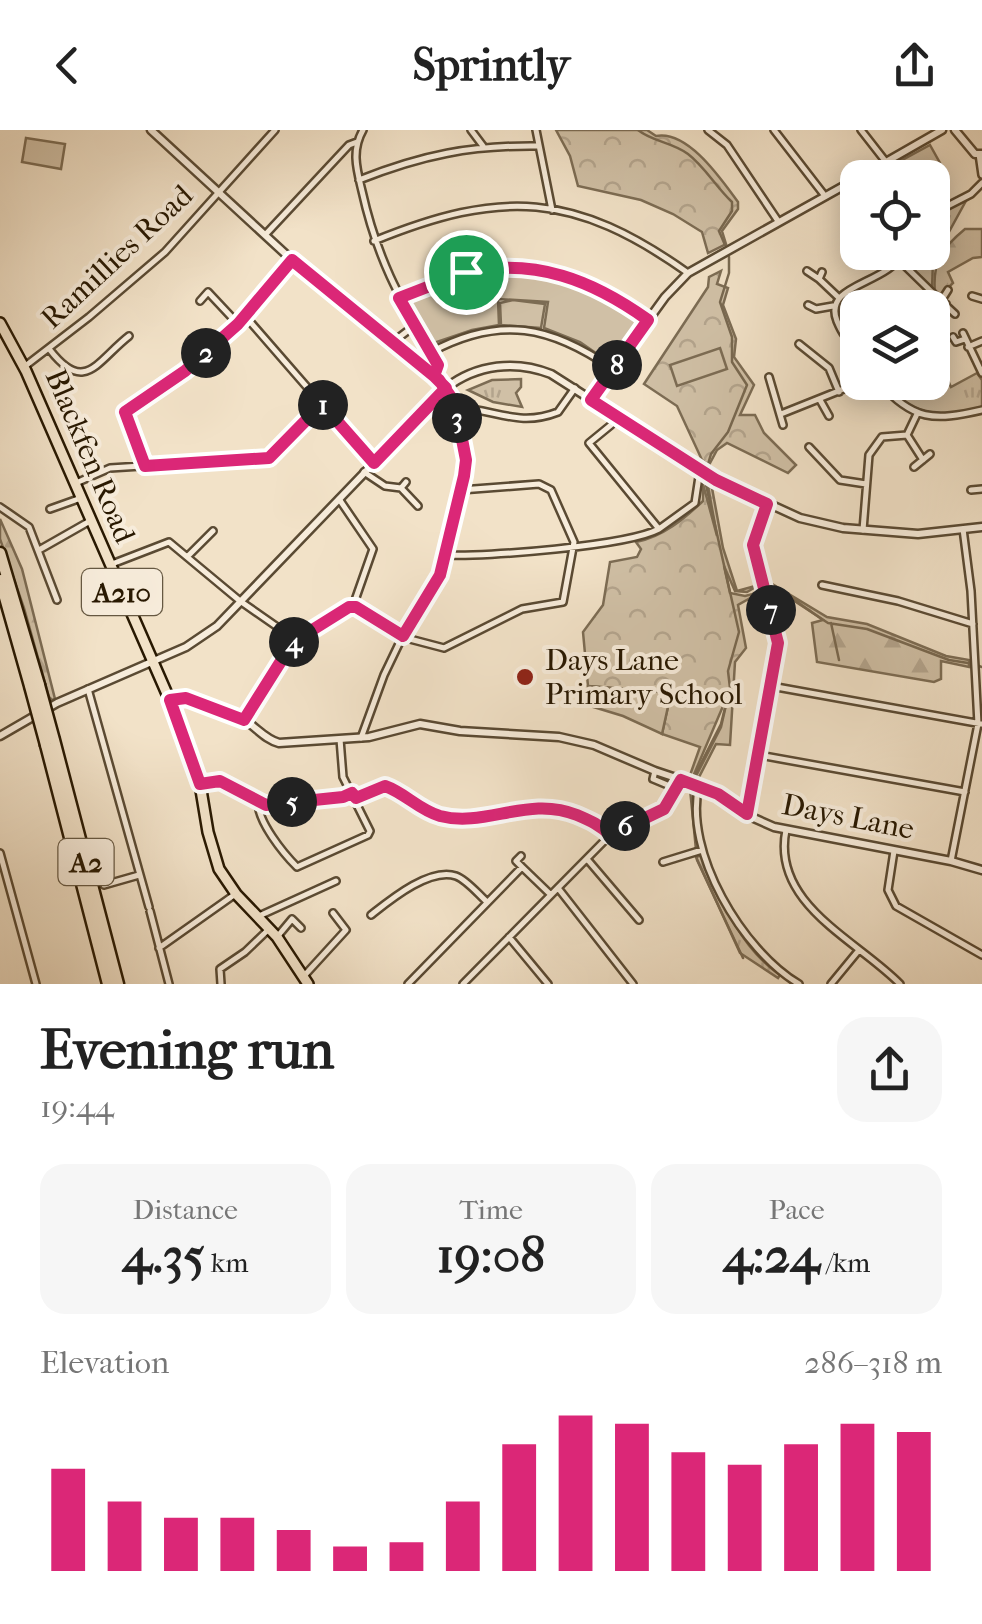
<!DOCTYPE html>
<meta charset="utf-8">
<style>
:root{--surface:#fff;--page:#f6f6f6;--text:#222;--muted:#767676;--accent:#db2777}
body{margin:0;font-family:"IM FELL French Canon",serif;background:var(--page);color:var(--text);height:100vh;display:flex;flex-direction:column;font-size:38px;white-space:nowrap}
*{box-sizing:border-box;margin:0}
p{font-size:32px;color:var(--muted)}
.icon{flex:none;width:55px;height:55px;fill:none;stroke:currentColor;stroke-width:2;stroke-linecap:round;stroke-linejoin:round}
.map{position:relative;height:854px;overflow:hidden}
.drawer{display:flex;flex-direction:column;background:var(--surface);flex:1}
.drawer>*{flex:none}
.buttons{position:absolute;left:840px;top:30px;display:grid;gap:20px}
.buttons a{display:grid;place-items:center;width:110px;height:110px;border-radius:20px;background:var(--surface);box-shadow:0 5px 25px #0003;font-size:50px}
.pin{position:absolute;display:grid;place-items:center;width:85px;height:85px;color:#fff;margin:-42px;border:5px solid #fff;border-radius:50%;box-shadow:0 2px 10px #0007}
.km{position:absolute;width:50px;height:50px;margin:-25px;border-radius:50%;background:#222;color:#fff;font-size:28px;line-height:50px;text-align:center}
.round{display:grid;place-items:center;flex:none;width:105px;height:105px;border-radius:30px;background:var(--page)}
.overview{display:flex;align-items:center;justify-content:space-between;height:170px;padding:0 40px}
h1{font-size:55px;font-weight:800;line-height:75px}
.metrics{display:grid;grid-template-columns:repeat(3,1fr);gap:15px;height:170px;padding:10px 40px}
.metrics div{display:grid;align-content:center;border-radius:25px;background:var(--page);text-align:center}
.metrics b{font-size:50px;font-weight:800}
.metrics small{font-size:28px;font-weight:400}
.metrics p{font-size:28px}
.chart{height:280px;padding:20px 40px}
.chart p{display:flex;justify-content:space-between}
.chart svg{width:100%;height:180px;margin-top:10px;stroke:var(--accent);stroke-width:6}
header{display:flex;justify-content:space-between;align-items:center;height:130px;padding:0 40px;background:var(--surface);font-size:45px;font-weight:800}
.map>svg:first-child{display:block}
.grass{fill:url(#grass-tufts);stroke:#7c6c54;stroke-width:2.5}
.forest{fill:url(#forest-firs);stroke:#7c6c54;stroke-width:2.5}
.park{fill:url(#park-crowns);stroke:#7c6c54;stroke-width:2.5}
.garden{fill:#d0c0a6;stroke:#7c6c54;stroke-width:2.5}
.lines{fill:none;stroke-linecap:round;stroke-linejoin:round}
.stream{stroke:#786850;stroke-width:2.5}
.minor-casing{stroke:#5a4a33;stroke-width:10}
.tertiary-casing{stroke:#5a4a33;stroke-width:11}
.primary-casing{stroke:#281801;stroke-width:14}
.trunk-casing{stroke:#281801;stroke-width:15}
.minor{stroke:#f7ecdb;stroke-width:5}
.tertiary{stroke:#f7ecdb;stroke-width:6}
.primary{stroke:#f2e2c8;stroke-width:9}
.trunk{stroke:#f2e2c8;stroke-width:10}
.trunk-bridge-casing{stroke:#281801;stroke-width:15;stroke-linecap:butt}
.trunk-bridge{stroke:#f2e2c8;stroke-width:10}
.route-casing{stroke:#fff;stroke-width:20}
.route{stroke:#db2777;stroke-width:12}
.poi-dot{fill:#8f2418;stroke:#f7ecdb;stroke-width:4}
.labels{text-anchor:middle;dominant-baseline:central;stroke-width:8;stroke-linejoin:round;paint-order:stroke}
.shield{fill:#f7ecdb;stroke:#665842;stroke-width:2.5}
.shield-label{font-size:28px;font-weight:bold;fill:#281801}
.street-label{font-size:30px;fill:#281801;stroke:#f7ecdb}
.poi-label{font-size:30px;fill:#281801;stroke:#f7ecdb;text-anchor:start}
</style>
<header><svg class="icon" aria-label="back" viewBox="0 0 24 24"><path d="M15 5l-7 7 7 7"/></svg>Sprintly<svg class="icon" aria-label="share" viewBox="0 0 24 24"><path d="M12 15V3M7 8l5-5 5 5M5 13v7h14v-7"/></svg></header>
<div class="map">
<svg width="982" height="854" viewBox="0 0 982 854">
<defs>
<pattern id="grass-tufts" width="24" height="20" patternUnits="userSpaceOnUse" patternTransform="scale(2.5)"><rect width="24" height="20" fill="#d0c0a6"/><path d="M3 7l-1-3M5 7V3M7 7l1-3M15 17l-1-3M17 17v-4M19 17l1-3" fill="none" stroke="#b3a48d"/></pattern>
<pattern id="forest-firs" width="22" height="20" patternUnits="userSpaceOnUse" patternTransform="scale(2.5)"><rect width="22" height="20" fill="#d0c0a6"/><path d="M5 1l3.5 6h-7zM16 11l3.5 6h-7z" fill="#b3a48d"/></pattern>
<pattern id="park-crowns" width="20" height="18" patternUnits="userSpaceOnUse" patternTransform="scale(2.5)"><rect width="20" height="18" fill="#d0c0a6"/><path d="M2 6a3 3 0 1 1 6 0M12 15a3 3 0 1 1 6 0" fill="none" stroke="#b3a48d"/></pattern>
</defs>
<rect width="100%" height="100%" fill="#f2e2c8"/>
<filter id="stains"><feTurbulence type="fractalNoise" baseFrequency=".002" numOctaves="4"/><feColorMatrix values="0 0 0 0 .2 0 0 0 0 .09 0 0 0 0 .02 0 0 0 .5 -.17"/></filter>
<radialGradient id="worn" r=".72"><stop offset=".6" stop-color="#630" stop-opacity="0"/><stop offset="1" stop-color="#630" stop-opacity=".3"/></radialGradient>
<!-- grass -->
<path class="grass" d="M967 69 933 131 932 160 903 131 904 123 932 122 933 86Z
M937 227 951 257 977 243 982 250V277C939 287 919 288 885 257L887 253H914L920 263 941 252 933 229Z
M521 249V257L516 263 522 277 493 272 468 260 492 250Z
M702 725C720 768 740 818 780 845L778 848 740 823 696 727Z"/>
<!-- forest -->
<path class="forest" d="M965 99H982V127L973 128 948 142 953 153 940 166 935 163C932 132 942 118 965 99Z
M0 389 22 439 55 569 52 570 49 567 24 478 0 409Z
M769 452 827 487 867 494 946 526 969 530V537L941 531V549L934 552 817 532 812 493 823 490Z"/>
<!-- park -->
<path class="park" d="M556 0H647L656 6C688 0 721 49 738 72V79L722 101 726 114 708 123 702 102 673 84 641 70 578 56 570 26Z
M721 141 717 154 728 158 723 175 736 209 734 227 754 255 740 285H755L764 303 796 335 788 343 727 313 717 320 709 335 702 330 677 276 644 254 708 157 709 147Z
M703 354 717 406 708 356 712 358 723 418 737 461 759 455 747 462 735 461 724 436 730 463 745 466 761 462 738 475 746 518 735 532 730 615 716 614 697 651 694 650 721 597 729 562 692 649 689 648 700 617 662 604 671 563 588 556 583 502 603 475 610 432 637 427 641 419 636 412C663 407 685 388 703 371Z"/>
<!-- garden -->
<path class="garden" d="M26 8 65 14 61 39 22 32Z
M930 15 945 42 933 51 932 48 871 47Z
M504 142C546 144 614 154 639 192L609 232 580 212 544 198 548 172 498 169 499 195 472 200 431 214 407 169 451 151Z
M513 170 545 174 541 198 501 195 500 173Z
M720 218 727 239 677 256 670 235Z
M588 556 671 563 662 604 623 586 587 575Z"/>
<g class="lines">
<!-- stream -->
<path class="stream" d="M638 0C653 12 672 12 688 24 705 37 716 57 732 72V81L719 101 725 115
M708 334 711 324 728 302 747 255 732 232V207L720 172 729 143V127
M770 455 828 493 867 499 949 530 968 533
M831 493 839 530
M979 536 982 537
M693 649 721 594 730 558 728 541 739 502 706 355
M690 659 697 730 743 828"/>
<defs>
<path id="minor" d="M363 0C351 21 357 40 362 61 378 133 402 172 438 235L434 246
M471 0 483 16
M536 0 552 80
M708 0 727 15 778 91
M774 0 825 66
M861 0 886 32
M979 24 982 45
M359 50C422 25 471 15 539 16
M932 84 971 64 982 53
M265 105 349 15 357 12
M374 111C502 59 574 62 688 143
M900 131 941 171
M807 141 819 149
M822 142 819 149 838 167
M948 160 941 171 955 184
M972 166 982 169
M399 168C494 125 563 127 648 190
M200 171 208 162 238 194
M808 175 816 179 833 176
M932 184 946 174
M246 187 373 333
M963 203 982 243
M953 207 956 212 965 209
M393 212 414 196
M799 214 829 238 839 262
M858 215C846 210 842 203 837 191 822 153 889 155 903 122
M968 217 982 211
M50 220C85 265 97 231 129 206
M431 222C500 185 551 196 613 239
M24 237 89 187 165 122 275 0
M769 247 783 295
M879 252C913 291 934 291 982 280
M820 270 829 286
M456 278C494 278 517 298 558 282L575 258
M781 284 861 252
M611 295 589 313 659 399 695 373 700 340
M907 305 923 330
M809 317 840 350 866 354
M145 336 125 282 190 236 238 194 292 130
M914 337 930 324
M364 342 385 356 401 358 406 352
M76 353 110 338 269 328 322 274
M401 358 418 376
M971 360 982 359
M339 369 373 419 353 476
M0 377 29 397 57 470
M50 379 81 368
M863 400 869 325 882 307 907 305 917 284
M39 420 90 391
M447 425C485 427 627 416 659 399
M187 427 213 401
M112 434 169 412 240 471 296 510
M822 455 898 471 973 494
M353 476 406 508 444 518 522 479 563 472 574 412 551 360 539 354 461 360
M771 556 982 594
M88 559 149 777
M244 590 293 512 353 476
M361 608 384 545 408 495 440 445 447 425 466 335 455 273 446 258
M759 625 965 662
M655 641 653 649 677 659
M200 654 220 651 266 675 343 667 352 663
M699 655C683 722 743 821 799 854
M356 668 385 656C407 664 423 684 447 687 504 693 562 653 610 705
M258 672C258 692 283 723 297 737L368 705 370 701 343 647 340 609
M747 685 778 513 753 415 767 375
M786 700C771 774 857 810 900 854
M894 721 888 760 896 776 982 825
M0 723 36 854
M521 726 516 731 522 737
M587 729 639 790
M951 731 978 594 971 461 963 399
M663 732 702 720
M104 755 139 745
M558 758 633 854
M150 781 169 854
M371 785C390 770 430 737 456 746 467 750 478 764 487 772
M259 786 336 751
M277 807 292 789 301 798
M509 807 548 854
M159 818 234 765
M304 846 346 800 333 783
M221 854 220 839 245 822 270 798
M408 854 522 737 550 764
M463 854 614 701 667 677 681 650
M831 854 859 820"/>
<path id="tertiary" d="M151 0 292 130 446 258
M955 0 975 24H982
M858 48 942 0
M591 269 665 167 688 143 858 48
M170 570C192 565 227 579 246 591 258 599 265 609 279 613L369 607 420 594 460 601 559 607 594 615 655 641 709 659 747 685 774 697 951 731 982 740
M0 606 57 573 186 517 217 496 446 258C477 234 516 230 551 244L717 350 800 388 843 398 918 404 982 397"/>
<path id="primary" d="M0 193 26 241 181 596 200 654 208 702 219 739 236 764 277 807 308 854"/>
<path id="trunk" d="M0 423 39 555
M0 450 30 556
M54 610 118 854
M46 615 108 854"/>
</defs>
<!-- minor casing -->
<use href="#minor" class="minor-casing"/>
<!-- tertiary casing -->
<use href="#tertiary" class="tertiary-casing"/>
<!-- primary casing -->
<use href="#primary" class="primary-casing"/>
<!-- trunk casing -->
<use href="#trunk" class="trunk-casing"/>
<!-- minor -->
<use href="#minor" class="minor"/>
<!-- tertiary -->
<use href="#tertiary" class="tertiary"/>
<!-- primary -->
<use href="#primary" class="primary"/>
<!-- trunk -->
<use href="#trunk" class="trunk"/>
<defs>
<path id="trunk-bridge" d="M39 555 54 610
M30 556 46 615"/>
</defs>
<!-- trunk-bridge casing -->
<use href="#trunk-bridge" class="trunk-bridge-casing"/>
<!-- trunk-bridge -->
<use href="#trunk-bridge" class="trunk-bridge"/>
</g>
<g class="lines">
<defs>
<path id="route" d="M466 142 399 168 438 235 434 246 446 258 374 333 322 274 269 328 145 336 125 282 185 241 238 194 292 130 439 250 455 273 466 330 464 346 440 445 403 506 356 477H349L293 512 244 590 186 568 170 570 200 654 220 651 266 675 343 667 352 663 356 668 385 656C405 663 419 680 440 686 486 698 528 665 577 685 591 691 600 695 610 705L664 679 681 650 718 664 747 684 778 513 753 415 767 374 716 350 591 270 648 190C592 150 536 128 466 142"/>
</defs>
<!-- route casing -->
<use href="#route" class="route-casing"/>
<!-- route -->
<use href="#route" class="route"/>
</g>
<!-- markers -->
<circle class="poi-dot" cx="525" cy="547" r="10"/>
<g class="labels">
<!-- shield labels -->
<g class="shield">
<rect x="82" y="439" width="80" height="46" rx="8"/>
<rect x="58.5" y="709" width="55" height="46" rx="8"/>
</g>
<g class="shield-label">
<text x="122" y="462">A210</text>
<text x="86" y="732">A2</text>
</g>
<!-- street labels -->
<g class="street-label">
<text transform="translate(117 127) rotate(-43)">Ramillies Road</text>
<text transform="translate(90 326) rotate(67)">Blackfen Road</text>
<text transform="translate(848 687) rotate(11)">Days Lane</text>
</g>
<!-- poi labels -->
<g class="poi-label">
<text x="545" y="530">Days Lane<tspan x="545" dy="34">Primary School</tspan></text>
</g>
</g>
<rect width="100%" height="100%" filter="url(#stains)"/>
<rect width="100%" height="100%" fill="url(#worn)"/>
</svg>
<div class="buttons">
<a><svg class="icon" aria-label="locate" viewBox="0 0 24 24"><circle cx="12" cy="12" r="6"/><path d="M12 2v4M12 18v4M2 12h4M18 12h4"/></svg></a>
<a><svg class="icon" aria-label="layers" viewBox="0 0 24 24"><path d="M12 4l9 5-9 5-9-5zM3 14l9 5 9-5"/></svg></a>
</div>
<div class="pin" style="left:466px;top:142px;background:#1e9e55"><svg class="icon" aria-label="arrive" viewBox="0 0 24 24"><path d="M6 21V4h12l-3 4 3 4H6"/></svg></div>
<b class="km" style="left:323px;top:275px">1</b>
<b class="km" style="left:206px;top:223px">2</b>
<b class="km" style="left:457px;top:288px">3</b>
<b class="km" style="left:294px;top:512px">4</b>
<b class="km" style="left:292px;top:672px">5</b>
<b class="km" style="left:625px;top:696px">6</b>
<b class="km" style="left:771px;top:480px">7</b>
<b class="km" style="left:617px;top:235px">8</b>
</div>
<section class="drawer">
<div class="overview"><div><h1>Evening run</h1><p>19:44</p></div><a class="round"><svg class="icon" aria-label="share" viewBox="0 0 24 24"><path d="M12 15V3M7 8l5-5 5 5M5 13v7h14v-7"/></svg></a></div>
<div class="metrics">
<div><p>Distance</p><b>4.35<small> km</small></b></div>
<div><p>Time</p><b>19:08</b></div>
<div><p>Pace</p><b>4:24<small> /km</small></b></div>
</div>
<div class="chart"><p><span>Elevation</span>286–318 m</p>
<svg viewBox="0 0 160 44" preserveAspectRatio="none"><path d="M5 44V19M15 44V27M25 44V31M35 44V31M45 44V34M55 44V38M65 44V37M75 44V27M85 44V13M95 44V6M105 44V8M115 44V15M125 44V18M135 44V13M145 44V8M155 44V10"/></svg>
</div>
</section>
